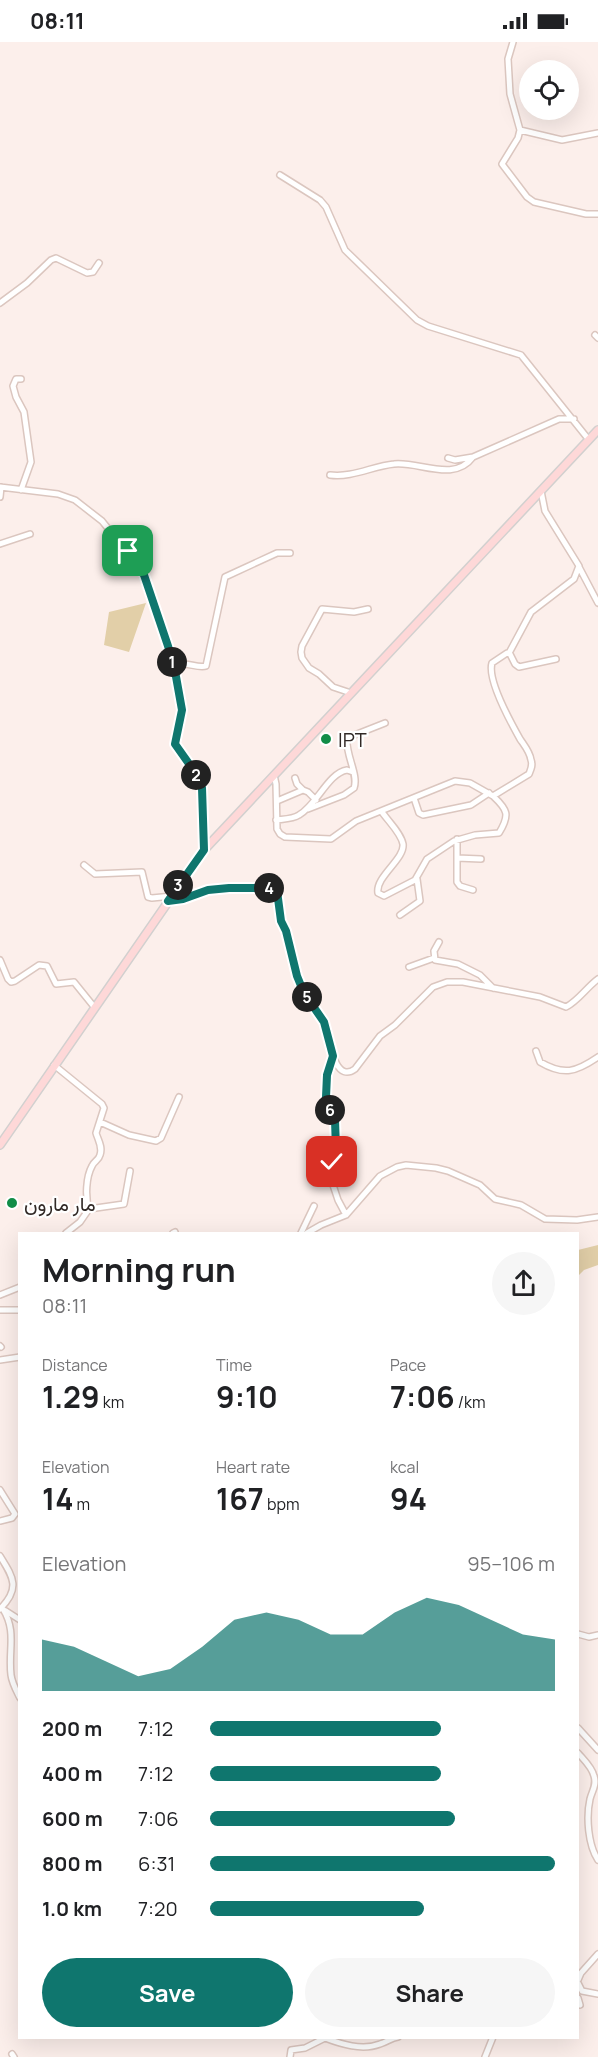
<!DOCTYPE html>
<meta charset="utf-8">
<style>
:root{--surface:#fff;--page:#f6f6f6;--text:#202124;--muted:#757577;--accent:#0f766e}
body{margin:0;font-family:Manrope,Vazirmatn,sans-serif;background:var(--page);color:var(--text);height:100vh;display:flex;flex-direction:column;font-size:22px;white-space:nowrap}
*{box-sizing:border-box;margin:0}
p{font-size:20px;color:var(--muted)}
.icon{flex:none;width:33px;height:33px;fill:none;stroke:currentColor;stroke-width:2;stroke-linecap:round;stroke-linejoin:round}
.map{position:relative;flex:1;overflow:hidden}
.details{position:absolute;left:18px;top:1190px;width:561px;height:807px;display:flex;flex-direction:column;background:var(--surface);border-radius:0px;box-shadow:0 6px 24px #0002}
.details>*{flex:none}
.buttons{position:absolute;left:519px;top:18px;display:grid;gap:12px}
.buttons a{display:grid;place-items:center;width:60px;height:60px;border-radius:50%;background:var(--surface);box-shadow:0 6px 24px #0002;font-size:30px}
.pin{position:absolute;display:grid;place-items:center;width:51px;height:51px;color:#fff;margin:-26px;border-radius:12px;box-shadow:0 3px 9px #0006}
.km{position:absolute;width:30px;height:30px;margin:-15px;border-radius:50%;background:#222;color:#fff;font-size:16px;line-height:30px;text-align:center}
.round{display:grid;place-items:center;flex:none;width:63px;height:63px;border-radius:32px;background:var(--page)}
.head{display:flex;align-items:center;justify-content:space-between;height:102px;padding:0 24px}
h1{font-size:33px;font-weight:700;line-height:45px}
.stats{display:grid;grid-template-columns:repeat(3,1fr);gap:9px;height:102px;padding:6px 24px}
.stats div{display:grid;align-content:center}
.stats b{font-size:30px;font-weight:700}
.stats small{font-size:16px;font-weight:400}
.stats p{font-size:16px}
.chart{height:168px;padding:12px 24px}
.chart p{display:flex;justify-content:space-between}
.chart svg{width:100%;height:108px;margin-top:6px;fill:var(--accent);opacity:.7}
.action{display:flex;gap:12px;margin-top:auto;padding:12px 24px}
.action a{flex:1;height:69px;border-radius:36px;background:var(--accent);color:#fff;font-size:24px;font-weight:700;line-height:69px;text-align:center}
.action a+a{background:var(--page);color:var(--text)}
ul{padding:0 24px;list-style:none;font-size:20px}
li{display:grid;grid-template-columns:96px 72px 1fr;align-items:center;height:45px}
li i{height:15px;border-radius:8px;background:var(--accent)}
.status{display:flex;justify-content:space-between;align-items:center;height:42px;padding:0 30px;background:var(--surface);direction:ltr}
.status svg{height:16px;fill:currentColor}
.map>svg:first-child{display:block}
.green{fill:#e2cfa8}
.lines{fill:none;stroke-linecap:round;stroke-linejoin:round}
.minor-casing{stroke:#dbc6bf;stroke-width:8}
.major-casing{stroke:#d2d0cf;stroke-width:10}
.minor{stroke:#fff;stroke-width:5}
.major{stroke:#fed8d8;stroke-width:7}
.route-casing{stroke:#fff;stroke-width:12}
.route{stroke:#0f766e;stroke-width:8}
.poi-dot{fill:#118d48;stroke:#fff;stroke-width:2}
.labels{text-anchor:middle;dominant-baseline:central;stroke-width:4.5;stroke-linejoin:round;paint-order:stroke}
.poi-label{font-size:20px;fill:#312926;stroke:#fff;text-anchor:start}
</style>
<div class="status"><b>08:11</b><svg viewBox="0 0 49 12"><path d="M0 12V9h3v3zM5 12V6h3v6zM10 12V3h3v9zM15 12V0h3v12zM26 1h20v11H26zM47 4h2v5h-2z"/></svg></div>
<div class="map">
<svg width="598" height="2015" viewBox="0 0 598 2015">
<rect width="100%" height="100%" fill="#fcefeb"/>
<!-- green -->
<path class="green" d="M146 561 129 610 104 603 109 570Z
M598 1203V1223L584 1228 578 1234V1208Z"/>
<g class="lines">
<defs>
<path id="minor" d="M513 0 508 17 510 52 520 88 518 96 502 122 527 155 534 160 586 172H598
M520 88 562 98 598 91
M280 133 320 158 326 165 345 208 417 278 428 284 521 313 589 398
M0 261 27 241 51 218 56 216 87 231 93 230 99 221
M595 293 598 296
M21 337H16L13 344 16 355 24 370 31 420 21 448
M448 416 455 418 473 415
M330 433C352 436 373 424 394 422 419 419 454 441 473 415L559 377H574
M0 445 58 452 75 458 102 479 139 525 168 604 181 655 182 672 175 693V702L192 727 202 746 204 808
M0 455 1 445
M0 502 30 492
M579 525 598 561
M509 611 531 570 574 537 579 524 545 469 541 449
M173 622C186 619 198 627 206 624L225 535 277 511H290
M351 651 333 645 319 632 309 626 302 616 301 610 302 604 322 567 354 570 368 567
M274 733 276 742 277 787 280 792 285 795 331 797 356 779 455 739 470 741 493 754 529 732C531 727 533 723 531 718 530 710 524 703 520 697 511 681 487 637 492 621L507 611 510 612 515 622 519 625 556 617
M295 736 297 742 303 748
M414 756 419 771 423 773 471 763 489 751
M277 759 303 748 308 750 316 758
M308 767 344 753 354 746C359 733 345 712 347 696L385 681
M382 770C388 779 401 791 403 802 405 817 375 835 378 851L384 854 415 838 427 817 454 799 475 793 499 791C510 773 508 768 493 754
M276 778C284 777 293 777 299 773 317 763 328 731 347 728L353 730
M457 797V840L460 844 473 848
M457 816 481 817
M84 823 95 832 142 830 148 855 152 856 172 854
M168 859 218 847 270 846 276 848C282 858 277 870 281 880 282 883 285 885 286 888 291 902 292 918 296 933 302 952 317 964 324 981 329 992 333 1043 355 1027L380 994 395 983 433 945 447 940H463L540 955 566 965C578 959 587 945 598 937
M400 873 420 859 417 837
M439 900 434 909 435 918 458 922 480 933 493 946
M0 918 8 937 11 940 15 939 39 923 47 924 56 942 74 940 95 966
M409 925 434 916
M536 1009 540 1020C564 1034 576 1030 598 1015
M332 1015 327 1037 326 1061 335 1078 336 1105 330 1134 338 1158 346 1173
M54 1023 102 1062 104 1066 96 1091C98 1098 103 1105 100 1113 99 1118 94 1119 92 1124 86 1135 85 1155 89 1167
M100 1080 129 1093 156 1099 161 1096 179 1055
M66 1191 80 1180 89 1167 124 1162 130 1129
M173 1191 175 1190
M301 1191 314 1164
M307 1191 321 1183 346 1173 380 1134 397 1125 406 1123 436 1126 448 1129 480 1143 495 1157 521 1163 545 1177 577 1178 598 1175
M0 1253 20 1245
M0 1268H20
M0 1304 1 1305
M0 1318 20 1315
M0 1448 15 1472 12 1476 0 1479
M0 1514C13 1535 21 1546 0 1567
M3 1567C17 1590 8 1608 11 1633 12 1641 16 1648 20 1656
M6 1569 20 1578
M578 1592 589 1595 598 1593
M578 1686 598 1708
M578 1711C583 1717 592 1725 594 1734 597 1743 592 1749 590 1757 586 1775 588 1803 598 1818
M578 1938 581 1931 598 1912
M578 1941 582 1949 598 1952
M578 1956 580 1963
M12 2012 14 2015
M290 2015 291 2008 305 2006 325 1996C341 2002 362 2009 380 2002 387 2000 391 1996 398 1995
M485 2015 493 1995"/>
<path id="major" d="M0 1103 204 808 598 388"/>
</defs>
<!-- minor casing -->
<use href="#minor" class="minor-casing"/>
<!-- major casing -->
<use href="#major" class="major-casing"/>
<!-- minor -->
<use href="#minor" class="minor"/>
<!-- major -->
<use href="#major" class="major"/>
</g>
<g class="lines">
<defs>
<path id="route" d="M128 509 144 533 168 604 175 629 182 668 175 702 192 726 202 746 204 808 168 859 183 857 208 848 229 846H270L277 849 281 879 286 889 297 934 304 951 324 980 333 1014 327 1033 326 1055 327 1064 335 1078 336 1107 332 1120"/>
</defs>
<!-- route casing -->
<use href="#route" class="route-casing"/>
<!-- route -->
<use href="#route" class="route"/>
</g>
<!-- markers -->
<g class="poi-dot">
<circle cx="326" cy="697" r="6"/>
<circle cx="12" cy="1161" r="6"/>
</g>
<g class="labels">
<!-- poi labels -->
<g class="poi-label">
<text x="338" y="697">IPT</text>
<text x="24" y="1161">مار مارون</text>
</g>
</g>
</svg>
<div class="buttons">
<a><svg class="icon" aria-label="locate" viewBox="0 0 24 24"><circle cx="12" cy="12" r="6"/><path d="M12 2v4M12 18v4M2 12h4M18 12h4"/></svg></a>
</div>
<div class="pin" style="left:128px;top:509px;background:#1e9e55"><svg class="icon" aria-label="arrive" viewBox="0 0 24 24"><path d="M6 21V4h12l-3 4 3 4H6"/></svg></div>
<div class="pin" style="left:332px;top:1120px;background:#d93025"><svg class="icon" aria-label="check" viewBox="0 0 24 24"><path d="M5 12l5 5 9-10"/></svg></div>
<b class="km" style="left:172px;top:620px">1</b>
<b class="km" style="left:196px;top:733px">2</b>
<b class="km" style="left:178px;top:843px">3</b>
<b class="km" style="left:269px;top:846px">4</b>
<b class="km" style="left:307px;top:955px">5</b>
<b class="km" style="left:330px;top:1068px">6</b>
<section class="details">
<div class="head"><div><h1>Morning run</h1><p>08:11</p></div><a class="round"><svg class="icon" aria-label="share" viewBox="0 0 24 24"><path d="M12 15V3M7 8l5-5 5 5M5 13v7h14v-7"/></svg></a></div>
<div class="stats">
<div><p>Distance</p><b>1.29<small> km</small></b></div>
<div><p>Time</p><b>9:10</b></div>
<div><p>Pace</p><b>7:06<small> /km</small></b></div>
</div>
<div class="stats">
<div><p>Elevation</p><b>14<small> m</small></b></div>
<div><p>Heart rate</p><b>167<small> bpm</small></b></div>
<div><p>kcal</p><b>94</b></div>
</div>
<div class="chart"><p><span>Elevation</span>95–106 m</p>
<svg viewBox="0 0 160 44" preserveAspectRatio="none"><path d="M0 44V23L10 26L20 32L30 38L40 35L50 26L60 15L70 12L80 15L90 21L100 21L110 12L120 6L130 9L140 15L150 21L160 23V44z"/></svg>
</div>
<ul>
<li><b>200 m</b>7:12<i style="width:67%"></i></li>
<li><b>400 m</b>7:12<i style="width:67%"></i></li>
<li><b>600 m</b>7:06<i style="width:71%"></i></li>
<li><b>800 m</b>6:31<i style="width:100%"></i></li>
<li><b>1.0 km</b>7:20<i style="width:62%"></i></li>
</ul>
<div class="action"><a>Save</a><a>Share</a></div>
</section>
</div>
